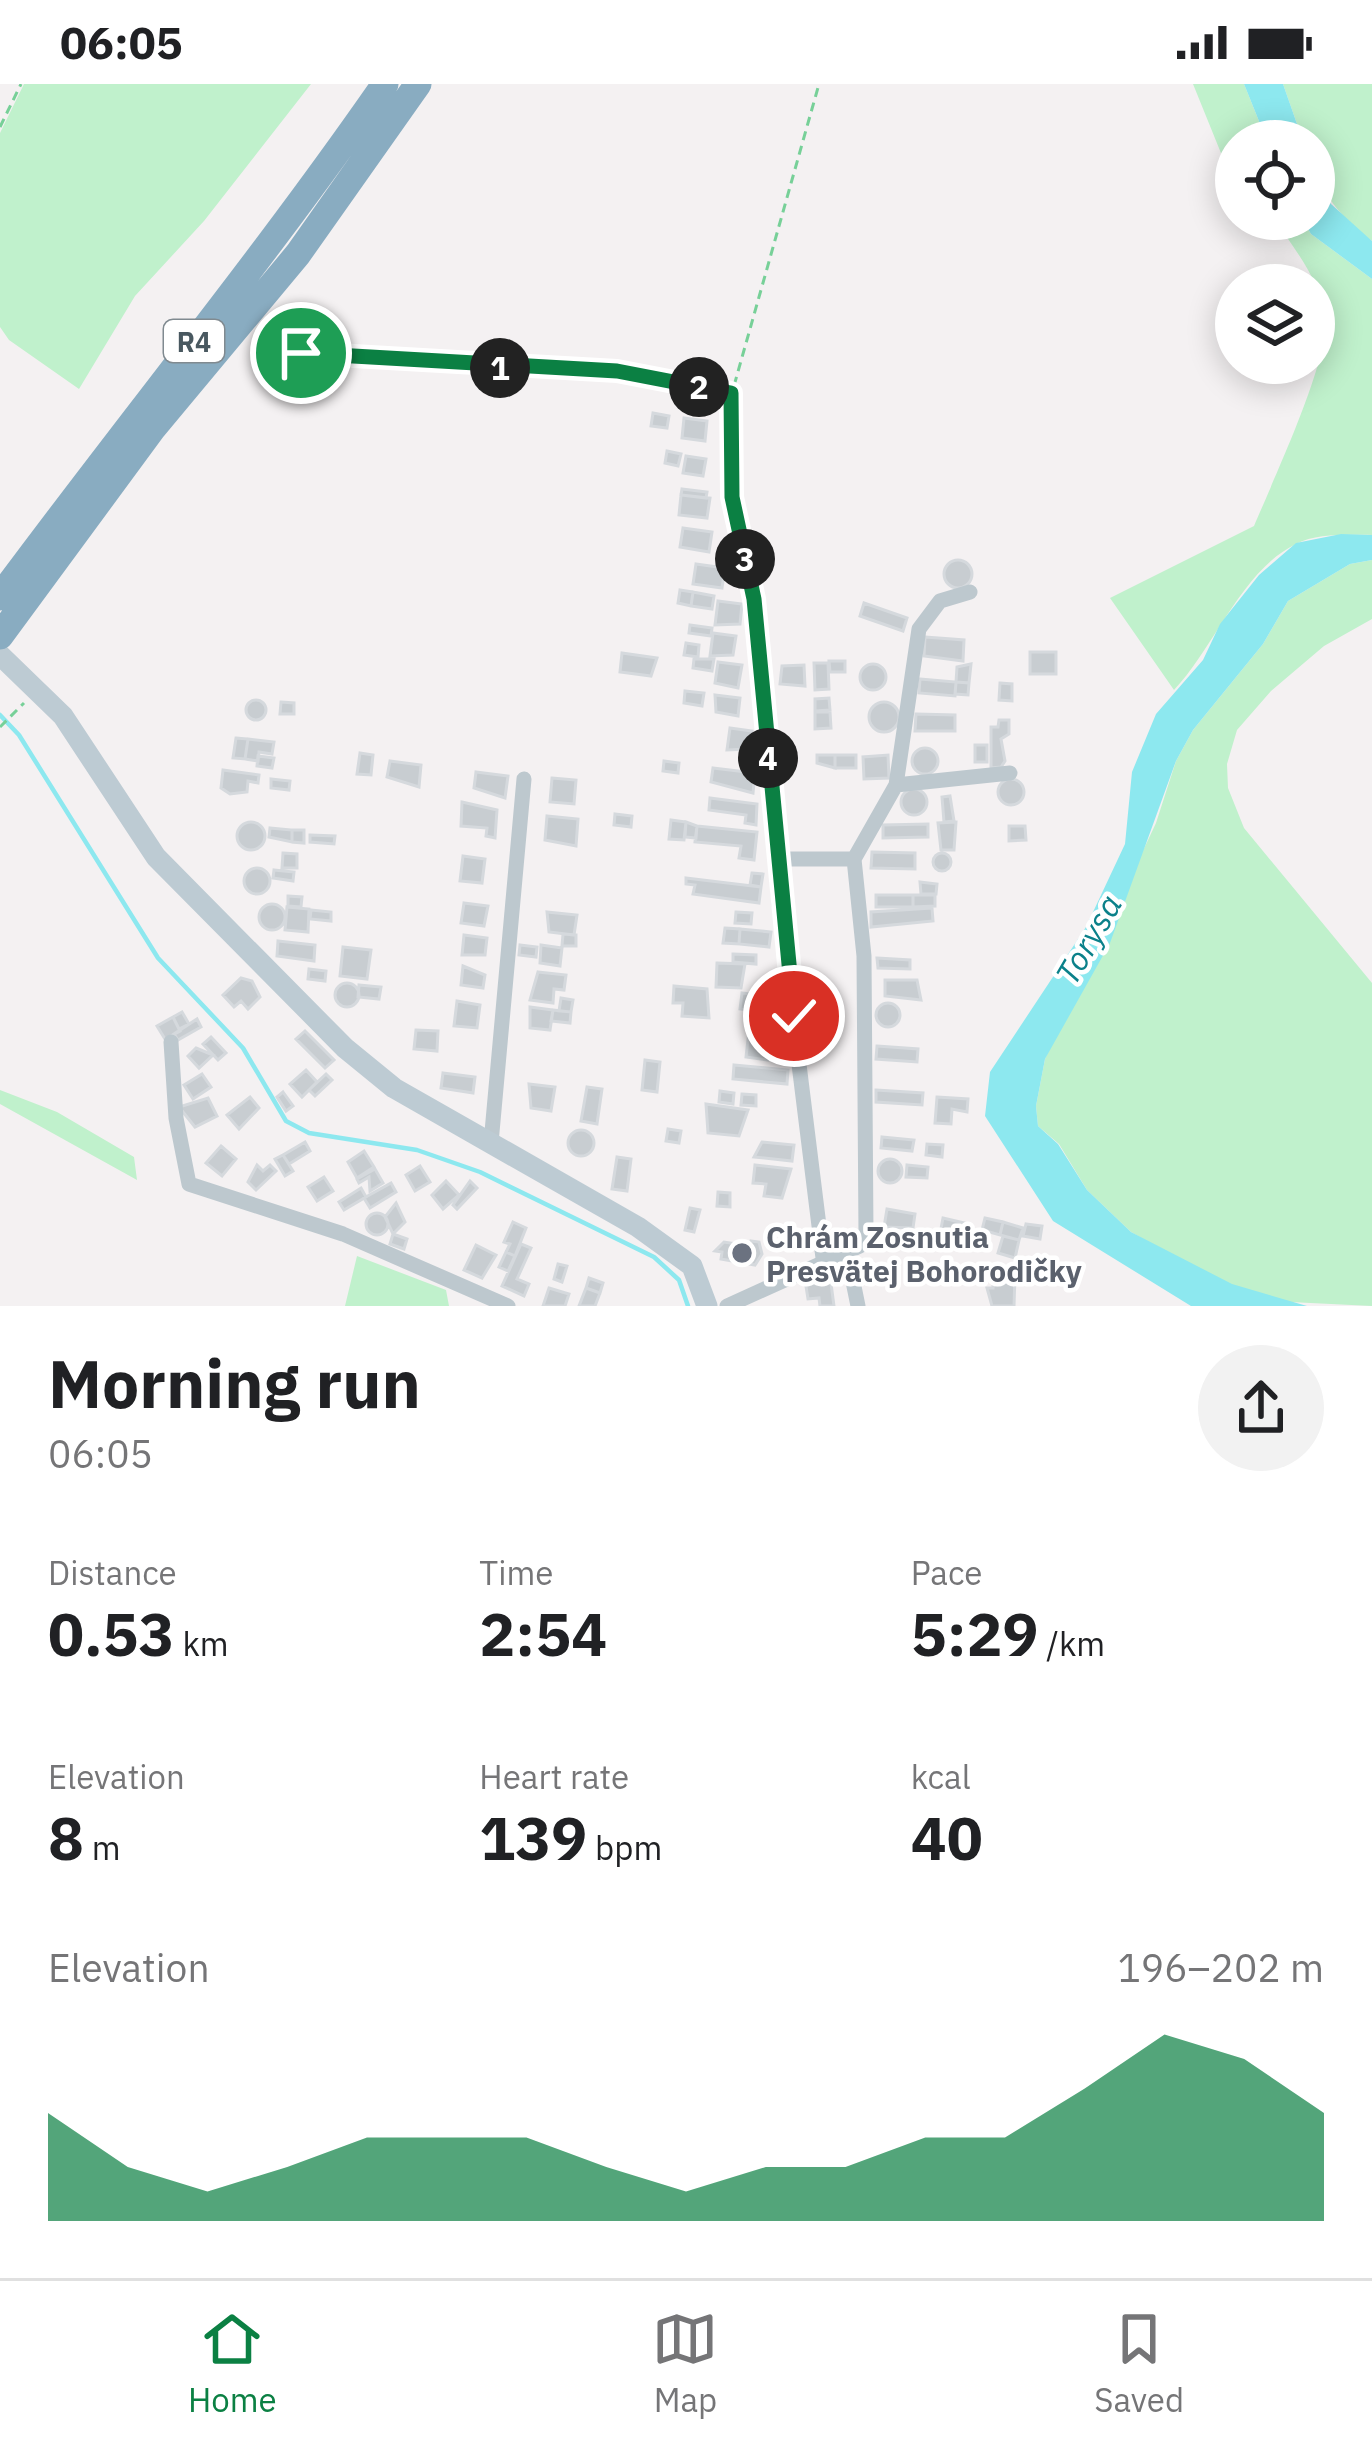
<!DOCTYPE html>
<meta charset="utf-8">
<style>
:root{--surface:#fff;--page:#f2f2f2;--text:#202124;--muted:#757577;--line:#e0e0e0;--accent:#0b8043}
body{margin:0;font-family:"IBM Plex Sans",sans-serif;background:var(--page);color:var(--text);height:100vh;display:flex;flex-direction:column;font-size:45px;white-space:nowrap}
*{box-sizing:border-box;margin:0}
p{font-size:39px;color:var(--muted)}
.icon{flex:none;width:66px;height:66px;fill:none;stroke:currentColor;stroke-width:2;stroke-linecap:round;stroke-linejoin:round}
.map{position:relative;height:1222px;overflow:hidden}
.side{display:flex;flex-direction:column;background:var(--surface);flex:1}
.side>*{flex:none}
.tools{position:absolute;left:1215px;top:36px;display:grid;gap:24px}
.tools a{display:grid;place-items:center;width:120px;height:120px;border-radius:50%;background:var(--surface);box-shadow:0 6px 30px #0003;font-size:60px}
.pin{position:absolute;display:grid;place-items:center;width:102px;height:102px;color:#fff;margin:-51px;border:6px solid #fff;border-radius:50%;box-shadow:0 3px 12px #0007}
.km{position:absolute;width:60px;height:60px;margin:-30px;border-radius:50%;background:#222;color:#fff;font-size:33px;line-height:60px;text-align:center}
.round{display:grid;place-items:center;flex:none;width:126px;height:126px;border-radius:63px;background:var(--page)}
.overview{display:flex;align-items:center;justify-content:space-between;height:204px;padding:0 48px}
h1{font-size:66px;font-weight:700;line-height:90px}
.figures{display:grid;grid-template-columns:repeat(3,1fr);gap:18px;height:204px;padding:12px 48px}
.figures div{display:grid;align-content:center}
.figures b{font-size:60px;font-weight:700}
.figures small{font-size:33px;font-weight:400}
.figures p{font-size:33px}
.chart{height:336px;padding:24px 48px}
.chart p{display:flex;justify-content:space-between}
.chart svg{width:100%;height:216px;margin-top:12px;fill:var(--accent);opacity:.7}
.status{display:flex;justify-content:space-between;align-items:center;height:84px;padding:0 60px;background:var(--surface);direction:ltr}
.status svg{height:33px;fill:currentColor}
.menu{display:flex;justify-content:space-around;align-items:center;height:168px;border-top:3px solid var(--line);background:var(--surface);font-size:33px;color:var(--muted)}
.menu a{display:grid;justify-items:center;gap:6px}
.menu .current{color:var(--accent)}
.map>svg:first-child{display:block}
.green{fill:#c0f1cc}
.water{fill:#8de8ef}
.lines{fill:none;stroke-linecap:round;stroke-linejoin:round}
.stream{stroke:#8de8ef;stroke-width:4.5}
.building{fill:#c8cdd1;stroke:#d5d9dd;stroke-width:3}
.path{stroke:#77d098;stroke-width:3;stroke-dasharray:9 6;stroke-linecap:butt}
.street{stroke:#bdc8ce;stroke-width:15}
.secondary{stroke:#bdcbd3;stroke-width:21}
.highway{stroke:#89acc1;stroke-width:27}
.route-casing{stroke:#fff;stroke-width:24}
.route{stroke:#0b8043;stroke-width:15}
.worship-dot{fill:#6b7280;stroke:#fff;stroke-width:4.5}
.labels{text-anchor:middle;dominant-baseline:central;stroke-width:9;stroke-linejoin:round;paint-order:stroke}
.shield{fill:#fff;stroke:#808a90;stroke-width:3}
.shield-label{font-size:27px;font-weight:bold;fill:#495860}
.worship-label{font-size:30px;font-weight:bold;fill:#5b616d;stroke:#fff;text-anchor:start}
.water-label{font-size:33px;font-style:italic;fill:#0b818a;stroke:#fff}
</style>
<div class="status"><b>06:05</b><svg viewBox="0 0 49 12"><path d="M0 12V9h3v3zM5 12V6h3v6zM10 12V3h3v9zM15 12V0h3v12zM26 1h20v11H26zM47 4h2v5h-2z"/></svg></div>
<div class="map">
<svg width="1372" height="1222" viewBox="0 0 1372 1222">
<rect width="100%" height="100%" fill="#f4f1f2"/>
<!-- green -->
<path class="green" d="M24 0H311L204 137 135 212 79 305 9 256 0 243V49Z
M1193 0H1244L1267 57H1236V92L1225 79Z
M1283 0H1372V157C1336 130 1314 103 1314 57H1303Z
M1274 135H1302L1311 150 1372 195V451C1349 451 1317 449 1296 460 1242 486 1214 564 1174 606L1110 514 1254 442C1272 399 1331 274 1325 233 1320 196 1294 164 1274 135Z
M1372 476V535L1324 562 1271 607 1237 646 1227 680 1228 704 1244 744 1372 899V1222L1290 1218 1232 1201 1175 1173 1131 1148 1087 1106 1059 1060 1038 1042 1036 1022 1045 975 1156 739 1176 677 1193 646 1263 560 1288 517 1350 480Z
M0 1006 57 1028 134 1073 137 1096 0 1020Z
M357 1172 446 1206 449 1222H345Z"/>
<!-- water -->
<path class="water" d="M1244 0H1283L1303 57H1267Z
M1314 89 1331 120 1372 157V195L1311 150 1302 135H1314Z
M1341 450 1372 451V476L1350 480 1288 517 1263 560 1193 646 1176 677 1110 859 1045 975 1036 1022 1038 1042 1058 1060 1087 1106 1131 1148 1232 1200 1307 1222H1191L1053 1137 985 1032 990 988 1086 843 1125 760 1132 688 1156 630 1203 576 1220 540 1259 491 1296 459Z"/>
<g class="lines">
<!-- stream -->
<path class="stream" d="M0 631 19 651 158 874 243 964 286 1037 309 1049 417 1066 480 1088 654 1173 679 1196 688 1222"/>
</g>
<!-- building -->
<path class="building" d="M653 329 669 332 667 344 651 342Z
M684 334 707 337 705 357 682 354Z
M667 367 681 370 678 382 665 379Z
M686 372 706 375 703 392 683 389Z
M682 405 707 408 706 414 681 411Z
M681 411 710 414 707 434 679 431Z
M683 444 712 448 709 468 680 463Z
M944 490a14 14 0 1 1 28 0a14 14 0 1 1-28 0Z
M696 480 725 484 722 504 693 500Z
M680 506 693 508 691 522 678 519Z
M693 508 714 512 712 525 691 522Z
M718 517 742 520 740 540 715 541Z
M864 519 907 534 903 547 860 532Z
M690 541 712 544 711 552 689 549Z
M713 549 736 552 733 571 710 572Z
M925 553 964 556 963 577 924 572Z
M686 559 699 561 698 573 684 571Z
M1030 568H1056V590H1030Z
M622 569 657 574 651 592 620 588Z
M694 575H714L712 587 693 584Z
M829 577H845V588H830Z
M718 578 742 581 738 604 715 599Z
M814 579H828L829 605 815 606Z
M971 580 969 599 956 598 957 583Z
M860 593a13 13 0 1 1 26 0a13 13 0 1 1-26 0Z
M804 581 805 602 780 600 782 582Z
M920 595 956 598 955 612 919 609Z
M956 598 969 599 968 611 955 610Z
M1000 599 1012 600V617L999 616Z
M685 607 704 609 702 622 684 619Z
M715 611 740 614 738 632 716 628Z
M829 614 830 626 815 627V615Z
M246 626a10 10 0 1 1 20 0a10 10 0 1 1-20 0Z
M281 618 294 619V630H280Z
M869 633a15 15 0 1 1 30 0a15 15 0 1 1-30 0Z
M815 628H830L831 644 815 645Z
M916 630 955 631V647H915Z
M999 636H1009V650L1001 655 1005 677 1001 683 991 684V643H998Z
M730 644 752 647 750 665 727 666Z
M236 654 248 655 245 675 233 674Z
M248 655 274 658 272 670 259 668 258 677 245 675Z
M975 661H987V678H975Z
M912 677a13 13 0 1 1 26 0a13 13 0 1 1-26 0Z
M360 669 373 671 371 691 357 690Z
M817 671H835V684L817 679Z
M835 671H856V684H835Z
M888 671 889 694 864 695 863 673Z
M258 672 274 674 272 684 257 682Z
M390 677 421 681 419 703 387 693Z
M664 677 679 679 678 689 663 687Z
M713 684 755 689 753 709 711 698Z
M223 686 259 691 258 699 248 697 247 708 230 710 221 704Z
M476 688 508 692 505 714 474 704Z
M552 694 576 696 574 720 550 718Z
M998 708a13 13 0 1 1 26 0a13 13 0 1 1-26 0Z
M271 695 290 697 289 706 271 704Z
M901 718a13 13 0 1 1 26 0a13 13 0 1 1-26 0Z
M950 712 954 737 944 738 942 713Z
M710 714 757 720 756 741 745 739 746 731 709 726Z
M462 718 497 726 495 754 486 752 487 744 461 742Z
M615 730 632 732 631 743 614 741Z
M547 732 578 735 576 762 545 756Z
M671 736 686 738 684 756 669 755Z
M686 738 697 742 696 754 685 753Z
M956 738 954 766H941L938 739Z
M237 752a14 14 0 1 1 28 0a14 14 0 1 1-28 0Z
M928 740V753L883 754V741Z
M697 742 757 748 754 776 739 774 741 762 695 758Z
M1009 742H1025L1026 756 1009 757Z
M270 744 292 746V758L269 753Z
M292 746H304V759L292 758Z
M310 751 335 752 334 760 310 758Z
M872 768 915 769V785L871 784Z
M933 778a9 9 0 1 1 18 0a9 9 0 1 1-18 0Z
M283 769 297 770V784H282Z
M463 772 485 775 482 799 460 797Z
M244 797a13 13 0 1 1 26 0a13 13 0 1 1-26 0Z
M274 786 294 788 293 797 273 794Z
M752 789 763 790 761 803 750 801Z
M686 794 761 803 759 819 693 810 695 801 686 800Z
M920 798 937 800 936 810H921Z
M876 811H913V823H876Z
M913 811H935V822L913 823Z
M288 812 302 813 301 823 288 822Z
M464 819 488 822 484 842 461 839Z
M259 833a13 13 0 1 1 26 0a13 13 0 1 1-26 0Z
M287 823 309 825 308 848 285 846Z
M932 824 933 837 871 843V828Z
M311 826 331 828V837L310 835Z
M547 828 577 831 574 851 549 848Z
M736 828 752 829 751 840 735 839Z
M725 844 740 845 739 860 723 859Z
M740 845 771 848 769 863 739 860Z
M563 850 576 851V862H562Z
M464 851 487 854 485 871H462Z
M278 857 315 861 314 877 277 872Z
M520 861 537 863 536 873 519 871Z
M541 861 562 864 560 882 540 879Z
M343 863 371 866 367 895 340 892Z
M733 870 756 871V880L733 878Z
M877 874 910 876V885L878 884Z
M717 879 745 880 741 904 716 903Z
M463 882 485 891 483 904 461 901Z
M309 885 326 887 325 897 308 895Z
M538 888 566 891 564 906 554 905 553 919 530 916Z
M241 894 252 897 260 913 248 925 241 917 234 923 223 911Z
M885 896H917L921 916 885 912Z
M335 911a12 12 0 1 1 24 0a12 12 0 1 1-24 0Z
M359 901 381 903 379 915 358 913Z
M674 902 707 905 709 934 682 932 683 919H673Z
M742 909 777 913 775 929 740 925Z
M561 914 573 916 571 928 559 927Z
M457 917 480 921 477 944 454 942Z
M876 931a12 12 0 1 1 24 0a12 12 0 1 1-24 0Z
M530 923 553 926 550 946 530 944Z
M553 926 571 928 570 939 551 937Z
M182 928 189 940 179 945 173 933Z
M173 933 180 947 165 955 157 942Z
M197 935 201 943 178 956 174 950Z
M416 946 438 947 437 967 414 965Z
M305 947 334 976 325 984 296 955Z
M749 947 771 950 768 976 746 973Z
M211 953 226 969 218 976 203 960Z
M877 962 918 965 917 978 876 975Z
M196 964 213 971 199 984 188 972Z
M645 976 660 978 657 1008 642 1006Z
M734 981 788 986 787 1000 733 995Z
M306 986 317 998 302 1013 290 1000Z
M443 989 475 993 473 1009 441 1004Z
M202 990 211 1003 193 1015 184 1001Z
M326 990 332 996 315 1012 309 1006Z
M529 1000 555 1003 551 1027 531 1024Z
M587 1003 602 1005 597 1040 581 1037Z
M876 1006 923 1009 922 1021 876 1018Z
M720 1007 734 1009 733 1020 719 1018Z
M283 1008 293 1022 286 1027 277 1013Z
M742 1010 756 1011V1022L741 1021Z
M250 1013 259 1024 239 1045 227 1031Z
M937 1013 968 1015 967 1028 952 1025 951 1040 935 1039Z
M208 1014 217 1032 195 1043 179 1023Z
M706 1020 748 1026 739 1052 708 1049Z
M668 1045 681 1047 679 1059 666 1057Z
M568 1059a13 13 0 1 1 26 0a13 13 0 1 1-26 0Z
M882 1053 914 1056 912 1067 881 1064Z
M305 1058 310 1067 289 1080 283 1071Z
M762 1058 794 1061 792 1077 754 1073Z
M943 1061 942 1073 926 1071 927 1060Z
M221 1062 236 1075 222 1092 206 1079Z
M364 1067 374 1083 357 1094 348 1078Z
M283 1071 293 1087 285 1092 275 1075Z
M617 1073 631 1075 627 1107 612 1105Z
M878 1087a12 12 0 1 1 24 0a12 12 0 1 1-24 0Z
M257 1081 263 1087 270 1081 276 1087 256 1106 248 1098Z
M755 1081 791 1085 782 1114 764 1112 766 1100 753 1099Z
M907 1081 928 1083 927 1094 906 1093Z
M420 1082 430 1098 415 1107 406 1091Z
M375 1085 383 1099 370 1107 369 1093 359 1099 357 1095Z
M324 1093 333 1107 317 1117 308 1103Z
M446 1097 459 1111 443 1125 432 1111Z
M470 1097 477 1104 457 1125 453 1121Z
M391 1099 396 1108 370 1124 364 1114Z
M361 1104 366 1113 344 1126 339 1118Z
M718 1108 730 1109V1123L717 1122Z
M396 1119 405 1138 393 1150 385 1133Z
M690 1124 700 1126 694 1148 685 1146Z
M887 1125 915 1130 913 1144 884 1143Z
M366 1140a11 11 0 1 1 22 0a11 11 0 1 1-22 0Z
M943 1134 964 1139 961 1159 939 1155Z
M985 1134 1003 1138 1000 1151 982 1146Z
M513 1138 526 1144 515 1172 506 1168 510 1160 504 1158Z
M1003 1138 1023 1144 1019 1156 1000 1151Z
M1026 1140 1042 1142 1040 1155 1023 1152Z
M393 1150 407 1155 404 1165 390 1160Z
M1003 1152 1019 1156 1015 1174 998 1169Z
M751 1157 759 1158 762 1170 755 1181 721 1175 722 1168 715 1167 724 1158 750 1162Z
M521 1160 531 1164 517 1195 529 1200 524 1212 502 1202Z
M476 1161 496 1171 482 1194 464 1186Z
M506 1168 515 1172 508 1187 499 1183Z
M558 1180 567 1182 562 1198 554 1195Z
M993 1190 1015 1191 1014 1222H992L987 1204H993Z
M830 1192 834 1222H820L819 1214 808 1215 805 1196Z
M589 1194 603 1199 600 1209 586 1204Z
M549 1204 569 1210 565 1222H543Z
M586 1204 600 1209 595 1222H579Z"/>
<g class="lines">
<!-- path -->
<path class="path" d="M0 43 21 0
M301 269 617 287 731 309
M730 316 819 0
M0 643 24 619"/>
<!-- street -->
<path class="street" d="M729 327 732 413 754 515 779 819 823 1174
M896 701 1010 689
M776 775H854
M171 958 176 1034 189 1100 343 1150 508 1222
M491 1059 524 695
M847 1168 858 1222
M727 1222 860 1162 866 1150 864 872 854 775 896 701 919 545 940 517 970 508"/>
<!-- secondary -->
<path class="secondary" d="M0 571 63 632 156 773 345 964 394 1004 638 1143 692 1182 707 1222"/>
<!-- highway -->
<path class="highway" d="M0 513C127 341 263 176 385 0
M0 552 153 344 298 170 418 0"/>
</g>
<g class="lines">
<defs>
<path id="route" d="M301 269 617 287 731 309 732 413 754 515 794 932"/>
</defs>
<!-- route casing -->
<use href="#route" class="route-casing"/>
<!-- route -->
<use href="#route" class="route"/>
</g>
<!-- markers -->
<circle class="worship-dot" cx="742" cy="1169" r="12"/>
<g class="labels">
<!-- shield labels -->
<rect class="shield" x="164" y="236" width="60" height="42" rx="9"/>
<g class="shield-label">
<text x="194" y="257">R4</text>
</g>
<!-- worship labels -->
<g class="worship-label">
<text x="766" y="1152">Chrám Zosnutia<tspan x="766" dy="34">Presvätej Bohorodičky</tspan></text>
</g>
<!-- water labels -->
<g class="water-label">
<text transform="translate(1088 855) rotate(-60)">Torysa</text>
</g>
</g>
</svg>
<div class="tools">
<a><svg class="icon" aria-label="locate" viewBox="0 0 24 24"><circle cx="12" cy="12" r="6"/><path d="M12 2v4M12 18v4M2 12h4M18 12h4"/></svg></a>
<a><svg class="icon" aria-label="layers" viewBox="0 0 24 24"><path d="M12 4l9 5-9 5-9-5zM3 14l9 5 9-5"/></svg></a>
</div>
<div class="pin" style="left:301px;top:269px;background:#1e9e55"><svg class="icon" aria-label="arrive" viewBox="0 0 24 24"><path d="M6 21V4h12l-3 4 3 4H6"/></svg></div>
<div class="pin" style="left:794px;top:932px;background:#d93025"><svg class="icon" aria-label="check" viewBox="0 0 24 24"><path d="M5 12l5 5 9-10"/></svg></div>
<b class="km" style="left:500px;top:284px">1</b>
<b class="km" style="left:699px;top:303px">2</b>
<b class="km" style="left:745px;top:475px">3</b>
<b class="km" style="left:768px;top:674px">4</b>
</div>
<section class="side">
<div class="overview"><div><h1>Morning run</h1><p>06:05</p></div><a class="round"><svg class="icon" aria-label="share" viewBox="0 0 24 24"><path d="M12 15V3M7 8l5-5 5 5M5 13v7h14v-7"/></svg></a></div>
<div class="figures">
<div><p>Distance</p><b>0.53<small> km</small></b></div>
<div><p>Time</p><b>2:54</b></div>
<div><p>Pace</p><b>5:29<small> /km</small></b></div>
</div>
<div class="figures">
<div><p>Elevation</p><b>8<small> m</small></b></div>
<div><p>Heart rate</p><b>139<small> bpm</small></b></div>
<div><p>kcal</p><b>40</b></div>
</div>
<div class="chart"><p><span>Elevation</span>196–202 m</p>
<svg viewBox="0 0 160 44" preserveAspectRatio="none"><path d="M0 44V22L10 33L20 38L30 33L40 27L50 27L60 27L70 33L80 38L90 33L100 33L110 27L120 27L130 17L140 6L150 11L160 22V44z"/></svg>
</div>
</section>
<nav class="menu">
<a class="current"><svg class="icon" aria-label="home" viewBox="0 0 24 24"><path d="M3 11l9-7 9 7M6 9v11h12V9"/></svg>Home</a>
<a><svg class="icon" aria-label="map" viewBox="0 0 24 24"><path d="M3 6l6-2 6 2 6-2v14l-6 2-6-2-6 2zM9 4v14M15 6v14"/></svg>Map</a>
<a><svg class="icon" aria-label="saved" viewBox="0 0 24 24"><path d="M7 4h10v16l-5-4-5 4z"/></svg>Saved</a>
</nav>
